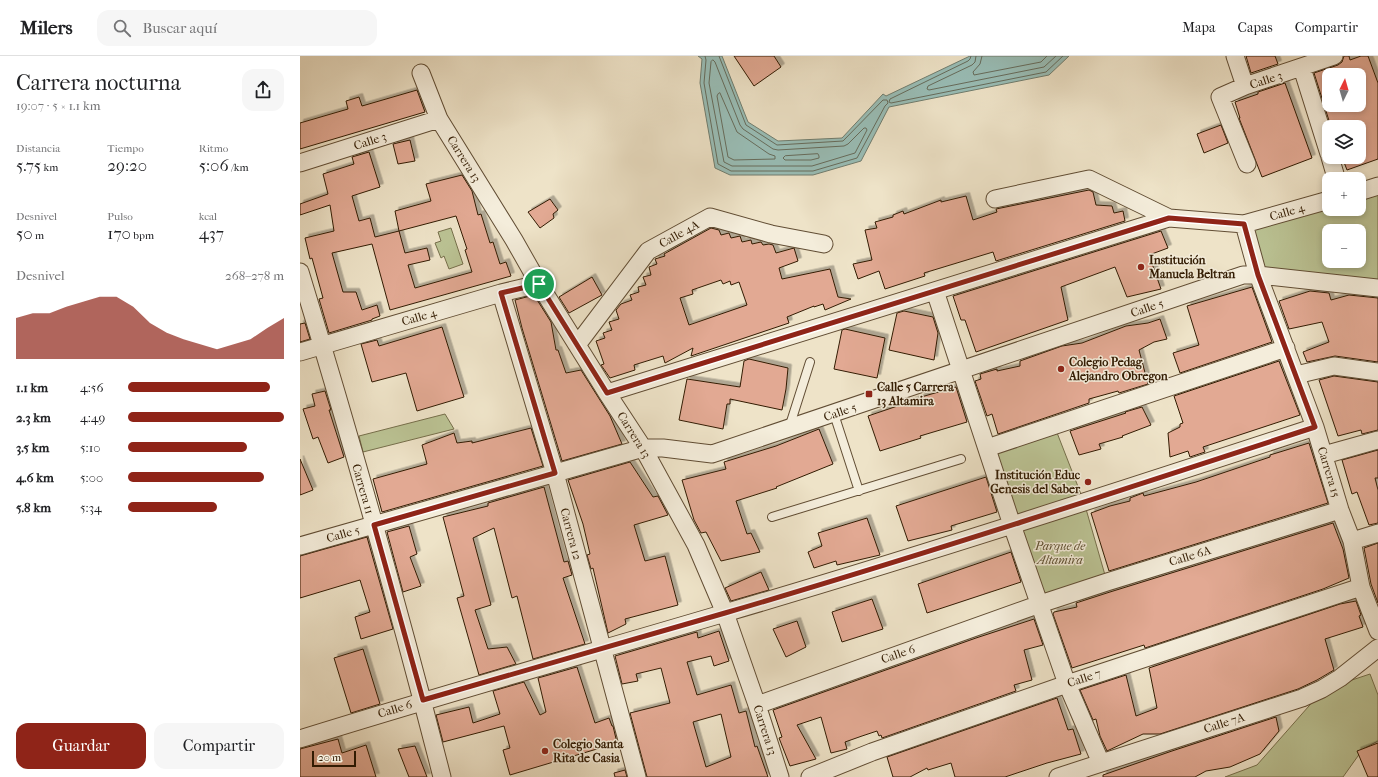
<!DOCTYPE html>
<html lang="es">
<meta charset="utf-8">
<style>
:root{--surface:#fff;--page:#f6f6f6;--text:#202124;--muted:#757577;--line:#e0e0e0;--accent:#8f2418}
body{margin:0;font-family:"IM FELL French Canon",serif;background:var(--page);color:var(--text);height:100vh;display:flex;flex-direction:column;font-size:15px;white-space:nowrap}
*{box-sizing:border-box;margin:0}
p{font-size:13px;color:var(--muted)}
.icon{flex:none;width:22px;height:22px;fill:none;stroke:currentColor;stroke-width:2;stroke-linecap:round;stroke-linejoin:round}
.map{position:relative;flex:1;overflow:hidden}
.sheet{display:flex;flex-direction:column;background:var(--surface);width:300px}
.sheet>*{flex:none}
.needle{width:26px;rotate:5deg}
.controls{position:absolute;left:1022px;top:12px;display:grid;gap:8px}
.controls a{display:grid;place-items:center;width:44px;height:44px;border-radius:8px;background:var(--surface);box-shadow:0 2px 6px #0003;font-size:20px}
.scale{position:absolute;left:12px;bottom:10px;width:44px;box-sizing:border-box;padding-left:4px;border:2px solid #321b02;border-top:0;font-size:11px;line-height:14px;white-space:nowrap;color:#321b02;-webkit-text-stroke:3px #f4eddb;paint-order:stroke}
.pin{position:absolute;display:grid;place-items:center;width:34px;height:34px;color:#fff;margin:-17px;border:2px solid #fff;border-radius:50%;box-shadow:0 1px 4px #0007}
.round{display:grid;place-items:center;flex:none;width:42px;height:42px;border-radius:12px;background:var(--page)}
.overview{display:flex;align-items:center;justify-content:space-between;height:68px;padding:0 16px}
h1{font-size:22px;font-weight:600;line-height:30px}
.metrics{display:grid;grid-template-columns:repeat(3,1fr);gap:6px;height:68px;padding:4px 16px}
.metrics div{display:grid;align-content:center}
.metrics b{font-size:17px;font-weight:600}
.metrics small{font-size:11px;font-weight:400}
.metrics p{font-size:11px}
.chart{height:112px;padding:8px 16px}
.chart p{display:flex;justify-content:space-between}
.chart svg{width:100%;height:72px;margin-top:4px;fill:var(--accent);opacity:.7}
.cta{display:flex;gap:8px;margin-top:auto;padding:8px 16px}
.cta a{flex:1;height:46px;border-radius:12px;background:var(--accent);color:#fff;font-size:16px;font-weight:600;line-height:46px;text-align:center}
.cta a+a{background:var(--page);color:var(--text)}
ul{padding:0 16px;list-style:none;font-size:13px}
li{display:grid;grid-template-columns:64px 48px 1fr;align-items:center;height:30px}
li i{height:10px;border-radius:5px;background:var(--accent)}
header{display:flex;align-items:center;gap:24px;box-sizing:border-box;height:56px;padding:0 20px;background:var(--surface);border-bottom:1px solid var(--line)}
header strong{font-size:19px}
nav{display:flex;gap:22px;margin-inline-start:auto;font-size:14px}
.search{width:280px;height:36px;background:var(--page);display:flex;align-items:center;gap:10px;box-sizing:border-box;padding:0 14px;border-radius:12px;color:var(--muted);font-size:15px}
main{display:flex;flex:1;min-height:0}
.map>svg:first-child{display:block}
.green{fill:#bbc394;stroke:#766f4b;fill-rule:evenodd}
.water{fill:#99beb7;stroke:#707d6f}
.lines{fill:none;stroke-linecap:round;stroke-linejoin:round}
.shore{stroke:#666c5c;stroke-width:1}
.building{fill:#e2a993;stroke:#321b02;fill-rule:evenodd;filter:url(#shadow)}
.lane-casing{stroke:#614d34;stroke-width:10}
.street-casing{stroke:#614d34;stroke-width:19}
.lane{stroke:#f4eddb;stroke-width:8}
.street{stroke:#f4eddb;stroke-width:17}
.route-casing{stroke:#fff;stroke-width:8}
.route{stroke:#8f2418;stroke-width:5}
.poi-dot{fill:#8f2418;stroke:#f4eddb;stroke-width:1.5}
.labels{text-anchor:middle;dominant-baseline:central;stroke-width:3;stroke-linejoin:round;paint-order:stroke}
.street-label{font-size:12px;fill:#321b02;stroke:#f4eddb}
.poi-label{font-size:12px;font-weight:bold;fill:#321b02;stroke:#f4eddb;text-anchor:start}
.park-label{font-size:12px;font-style:italic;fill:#5b4d2e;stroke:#f4eddb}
</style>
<header>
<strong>Milers</strong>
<div class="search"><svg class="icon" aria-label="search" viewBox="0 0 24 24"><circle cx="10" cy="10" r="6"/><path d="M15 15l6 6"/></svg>Buscar aquí</div>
<nav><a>Mapa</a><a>Capas</a><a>Compartir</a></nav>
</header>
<main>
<section class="sheet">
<div class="overview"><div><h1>Carrera nocturna</h1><p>19:07 · 5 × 1.1 km</p></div><a class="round"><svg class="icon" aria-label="share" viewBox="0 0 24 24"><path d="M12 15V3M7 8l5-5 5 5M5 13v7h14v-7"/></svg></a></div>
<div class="metrics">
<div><p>Distancia</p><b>5.75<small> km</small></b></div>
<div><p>Tiempo</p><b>29:20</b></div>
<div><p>Ritmo</p><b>5:06<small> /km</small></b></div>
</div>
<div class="metrics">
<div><p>Desnivel</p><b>50<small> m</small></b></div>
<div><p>Pulso</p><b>170<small> bpm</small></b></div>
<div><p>kcal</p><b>437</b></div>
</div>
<div class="chart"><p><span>Desnivel</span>268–278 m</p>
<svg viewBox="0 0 160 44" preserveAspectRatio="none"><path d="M0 44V19L10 16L20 16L30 12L40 9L50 6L60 6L70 12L80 22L90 28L100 32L110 35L120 38L130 35L140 32L150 25L160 19V44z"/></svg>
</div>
<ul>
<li><b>1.1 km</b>4:56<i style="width:91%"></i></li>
<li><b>2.3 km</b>4:49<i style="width:100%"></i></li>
<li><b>3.5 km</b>5:10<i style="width:76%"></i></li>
<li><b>4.6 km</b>5:00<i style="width:87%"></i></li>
<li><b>5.8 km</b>5:34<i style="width:57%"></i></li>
</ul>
<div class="cta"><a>Guardar</a><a>Compartir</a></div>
</section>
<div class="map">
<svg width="1078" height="721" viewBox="0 0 1078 721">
<defs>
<filter id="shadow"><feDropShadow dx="3.5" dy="-3.5" stdDeviation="0" flood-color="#0004"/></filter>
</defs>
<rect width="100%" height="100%" fill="#eee3c8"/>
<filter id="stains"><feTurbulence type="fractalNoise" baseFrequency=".005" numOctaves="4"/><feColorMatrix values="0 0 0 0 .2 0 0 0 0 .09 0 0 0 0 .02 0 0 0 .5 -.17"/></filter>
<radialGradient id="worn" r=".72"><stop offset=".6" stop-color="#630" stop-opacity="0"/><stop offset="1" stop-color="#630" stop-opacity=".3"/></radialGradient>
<!-- green -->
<path class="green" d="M1078 131V227L962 216 946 169 1029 145V153H1059V136ZM1029 175H1059V205H1029Z
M151 172 163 208 149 213 144 200 141 202 135 187 141 185 138 176Z
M145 358 154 373 63 396 59 380Z
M754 369 784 446 807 526 740 548 687 392Z
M1070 618 1078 639V685L1063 693 1043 721H925L957 709 1016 642 1037 629Z"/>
<!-- water -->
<path class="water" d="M398 0H422L448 66 478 85 542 82 583 38 586 40 670 0H769L749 19 589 51 561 105 513 119H430L415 112 400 27 402 3Z"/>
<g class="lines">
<!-- shore -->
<path class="shore" d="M405 0 406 4 404 27 418 108 431 115H513L557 102 585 50 588 47 587 44H583L543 85 477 89 446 69 419 0
M671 0 670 3 668 5 590 43 589 46 591 47 746 16 763 0
M676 0 675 6 672 9 628 30 627 33 629 34 744 11 756 0
M682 0 680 8 673 16 674 19 741 6 747 0
M413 4 415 6 440 69 443 73 473 93 478 94 544 90 548 88 564 72H566L567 74 555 97 512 110H432L424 106 409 27 411 6Z
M420 37 437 76 469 98 475 100V103L434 104 428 101 417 40 418 38Z
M518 98 519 100V102L511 104H485L483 102 485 100Z"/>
</g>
<!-- building -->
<path class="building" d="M434 0H474L481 11 454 30Z
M946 0H975L978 8 951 17Z
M1044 0H1049L1050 4 1061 0H1068L1078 27V103L1047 114 1042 101H1059V71H1031L1014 17 1038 9 1042 6ZM1029 19H1059V49H1029Z
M985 27 1012 102 962 121 939 62H940L935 46 958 38V36Z
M117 34 125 56 0 93V67L48 53 46 45 59 41 62 50Z
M921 69 928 87 904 97 897 78Z
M110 84 115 105 98 108 93 88Z
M69 96 80 131 52 140 59 165 70 162 75 181 99 175 95 155 131 145 126 128 162 119 172 135 178 159 181 158 190 187 193 186 200 208 206 206 211 220 90 254 72 188 32 197 43 236H56L62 254 77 249 80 260 72 263V264L29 277 19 243 23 242 12 202 10 203 5 182 34 175 30 149 0 159V148L28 138 23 118 54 108 52 101ZM156 160 167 193 165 194 172 216 115 232 108 209 130 204 127 192 105 197 99 175Z
M789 134 793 136 796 149 812 150 814 157 823 155 825 165 696 205 693 196 624 217 625 220 585 233 579 215 558 223 553 208 572 204 565 174 577 172 575 166 593 161V159L603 155 604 158 641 144V146L666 140 673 164 697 156 696 153Z
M250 143 258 154 253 158 254 162 240 172 228 156Z
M411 172 419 174 421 179 429 177 431 182 440 180 442 186 451 184 452 188 461 186 463 189 469 188 473 189 476 197 494 192 498 205 479 212 482 223 530 213 538 241 551 243 525 254 523 248 514 251V250L487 261 489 267 391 300 393 292 365 307 363 300 334 309 335 314 310 322 301 309 304 308 296 285 305 282 303 277 312 274 309 266 319 263 316 254 321 248 332 244 330 239 339 236 338 231 346 229 343 221 351 219 349 211 357 208 355 203 365 200 364 198ZM421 224 423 228 430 225 431 229 439 226 447 249 389 269 380 242 393 238 392 234Z
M861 175 868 192 849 199 861 233 827 241 815 211 761 231 768 264 676 296 665 264H661L653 240Z
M292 221 302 239 269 257 259 241Z
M952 231 972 286 880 317 873 297 899 289 887 250Z
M1010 235 1029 237 1031 244 1049 239 1078 242V306L1035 300 1007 306 1003 296 1029 286 1022 266 989 273 979 245Z
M234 239 251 266 256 294H258L266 317 281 314 310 360 322 388 262 405 222 272 215 244Z
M604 255 633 261 638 277 634 304 589 294 597 257Z
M860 263 867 283 854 286 839 294 848 328 819 337 818 335 789 343V347L698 378 692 358 687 360 675 325 681 323 680 318 697 313V315L720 310V305L762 290 782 287 826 270 848 267Z
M5 267 10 283 0 286V268Z
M142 271 164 341 117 355 106 317 72 326 61 288 77 284 79 290Z
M545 273 585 282 577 322 534 313 542 274Z
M449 303 488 312 486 333 482 354 430 343V348H427L423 373 379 364 387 323 440 331 444 305Z
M979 305 1000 359 903 391 905 396 890 401 888 395 870 401 868 377 880 371V368L883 367 874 340Z
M1034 320 1078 326V374L1062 378 1061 374 1038 380 1019 324Z
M656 331 667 366 620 380 621 382 580 395 568 360 621 342V341Z
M25 335 31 354H29L44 401 28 407 18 381 13 383 3 353 15 350 12 338Z
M842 351 851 369 822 380 823 381 799 388 801 393 779 399 770 375 826 357 825 356Z
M231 372 243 410 82 456 73 423 127 408 122 389 154 377 157 387 172 385V387Z
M519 373 533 408 476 431 477 432 436 445 447 478 451 477 460 496 421 505 406 476 401 477 394 464 382 424 426 413 424 406 476 390Z
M1009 387 1028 447 809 515 791 457 810 450 830 445V442L843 437 844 440 896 426 970 401V399Z
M1078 394V422H1075L1078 434V467L1069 469 1057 436 1052 438 1042 404Z
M0 403 13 434 0 439Z
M330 406 353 441 358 440 368 459 334 469 345 505 365 500 378 549 325 563 326 568 308 577 293 512 291 513 287 499 290 498 283 468 268 424Z
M686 421 697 456 651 470 652 474 608 485 596 450Z
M244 431 264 506 268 505 272 519 263 522 285 588 233 603 217 540 212 542 194 472 173 482 191 549 175 554 188 593 207 591 216 608 179 619 157 542 164 540 143 461 188 450V447Z
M567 462 580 499 537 509 536 505 514 512 508 496 522 490 518 477Z
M1033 467 1043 493 1049 522 1023 533 845 592 844 589 772 612 753 558 754 556 777 551 776 547 810 536Z
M109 470 117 498 110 501 121 530 103 536 87 476Z
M67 481 93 573 61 583 55 561 70 556 60 524 0 542V500Z
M1078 487V547L1071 528 1064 492Z
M711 496 721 526 627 557 618 528Z
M461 516 469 534 431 545 425 532Z
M572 543 583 573 542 586 532 556Z
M1056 545 1061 559 1059 560 1063 571 1025 583 1034 614 1017 624 998 633 860 678H843L807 695 800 680 796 663 793 664 780 634 826 619 836 660 857 652 849 612 1040 548Z
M734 563 743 589 724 594 732 624 714 629 716 635 582 682 581 679 579 680 577 675 562 680 545 686 547 693 531 697 521 661 497 669 516 703 490 710 479 682 482 681 473 654 676 582Z
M497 565 506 591 486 601 473 573Z
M419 575 429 605 414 610 411 600 387 606 397 639 431 629 439 657 446 655 455 691 457 690 468 721H347L330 657 370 647 361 612 336 618 338 625 322 628 315 600 397 576 398 582ZM421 658 431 701 406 711 393 666Z
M63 593 80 648 51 657 34 602Z
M277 611 295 667 309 662 312 670H313L317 687 210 719 203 694 210 692 204 670 143 686 136 659 169 651 173 667 200 658 193 635 224 626 240 659 246 656 238 622Z
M757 642 768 674 773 673 781 698 747 707 705 721H655L651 707 628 714 627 712 610 721H593L587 701Z
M976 661 979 675 960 698 930 711 906 715 895 721H803V719L872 695Z
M38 683 42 697 66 689 76 721H0V693Z
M1078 687V721H1068L1057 695Z
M115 690 127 721H109L98 693Z
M325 714 327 721H315L314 717Z"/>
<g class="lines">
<defs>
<path id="lane" d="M534 358 559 435
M489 372 510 306
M472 461 661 403"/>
<path id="street" d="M935 0 945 30
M1002 12 1029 98
M121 17 139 63 214 184 239 228 307 337 343 392 396 489 425 557 457 649 480 721
M1030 101 1035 118
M0 107 139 63
M947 108 920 41 945 30 1034 0
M1059 136 1078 130
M695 143 789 123 869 162 944 168 1029 144
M944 168 958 219 1015 371 1040 454 1052 485 1061 531 1078 575
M0 216C51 383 99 552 142 721
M635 235 712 469 767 628 801 707
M201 237 255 417 337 721
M277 289 348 195 410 161 471 178 524 188
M0 296 201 237 239 228
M996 319 1034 310 1078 316
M307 337 869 162
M687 392 986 292
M1024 399 1078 384
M1052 485 1078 477
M0 490 343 392H363L412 398 943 219H958L1078 232
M457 649 740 548 807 526 1040 454
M0 683C141 639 283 599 425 557 623 499 819 435 1015 371
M510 721 572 696 767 628 1061 531
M758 721 1002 642 1022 633 1040 622 1078 592"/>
</defs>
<!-- lane casing -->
<use href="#lane" class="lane-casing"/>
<!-- street casing -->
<use href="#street" class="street-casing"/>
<!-- lane -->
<use href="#lane" class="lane"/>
<!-- street -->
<use href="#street" class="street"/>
</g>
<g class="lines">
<defs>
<path id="route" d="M869 162 944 168 958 219 1015 371C819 435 623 499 425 557 324 587 223 615 123 644L74 469 255 417 201 237 239 228 307 337Z"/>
</defs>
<!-- route casing -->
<use href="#route" class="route-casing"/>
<!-- route -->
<use href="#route" class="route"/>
</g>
<!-- markers -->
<g class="poi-dot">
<circle cx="841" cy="211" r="4"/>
<circle cx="761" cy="313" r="4"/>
<rect x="565" y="334" width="8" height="8" rx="2"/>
<circle cx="788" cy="426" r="4"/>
<circle cx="245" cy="695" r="4"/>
</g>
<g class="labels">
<!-- street labels -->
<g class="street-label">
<text transform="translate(966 24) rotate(-18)">Calle 3</text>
<text transform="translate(70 85) rotate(-18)">Calle 3</text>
<text transform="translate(164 103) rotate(58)">Carrera 13</text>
<text transform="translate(987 156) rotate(-16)">Calle 4</text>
<text transform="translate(379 178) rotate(-29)">Calle 4A</text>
<text transform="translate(847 252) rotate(-19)">Calle 5</text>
<text transform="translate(119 261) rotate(-16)">Calle 4</text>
<text transform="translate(540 356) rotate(-19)">Calle 5</text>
<text transform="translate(334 379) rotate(58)">Carrera 13</text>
<text transform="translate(1029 416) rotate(73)">Carrera 15</text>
<text transform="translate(63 433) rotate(74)">Carrera 11</text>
<text transform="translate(43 478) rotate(-16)">Calle 5</text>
<text transform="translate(271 478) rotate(75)">Carrera 12</text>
<text transform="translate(890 500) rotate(-17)">Calle 6A</text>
<text transform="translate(598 598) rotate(-19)">Calle 6</text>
<text transform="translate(784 622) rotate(-18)">Calle 7</text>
<text transform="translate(95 653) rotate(-17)">Calle 6</text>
<text transform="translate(924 667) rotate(-18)">Calle 7A</text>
<text transform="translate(465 674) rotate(72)">Carrera 13</text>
</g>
<!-- poi labels -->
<g class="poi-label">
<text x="849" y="204">Institución<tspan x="849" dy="14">Manuela Beltran</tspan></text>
<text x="769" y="306">Colegio Pedag<tspan x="769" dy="14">Alejandro Obregon</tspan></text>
<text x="577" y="331">Calle 5 Carrera<tspan x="577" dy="14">13 Altamira</tspan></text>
<text x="780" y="419" text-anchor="end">Institución Educ<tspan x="780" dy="14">Genesis del Saber</tspan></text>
<text x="253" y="688">Colegio Santa<tspan x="253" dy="14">Rita de Casia</tspan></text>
</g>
<!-- park labels -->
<g class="park-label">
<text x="760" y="490">Parque de<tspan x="760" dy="14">Altamira</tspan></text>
</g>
</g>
<rect width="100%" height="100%" filter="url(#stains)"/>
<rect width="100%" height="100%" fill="url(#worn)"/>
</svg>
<div class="controls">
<a><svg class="needle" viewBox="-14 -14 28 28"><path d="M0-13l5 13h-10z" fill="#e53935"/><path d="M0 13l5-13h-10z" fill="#757577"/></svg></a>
<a><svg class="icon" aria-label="layers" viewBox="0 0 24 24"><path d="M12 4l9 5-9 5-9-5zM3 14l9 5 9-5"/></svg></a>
<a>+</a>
<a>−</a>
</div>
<div class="scale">20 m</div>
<div class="pin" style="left:239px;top:228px;background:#1e9e55"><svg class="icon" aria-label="arrive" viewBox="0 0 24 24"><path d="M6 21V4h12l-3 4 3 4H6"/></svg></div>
</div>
</main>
